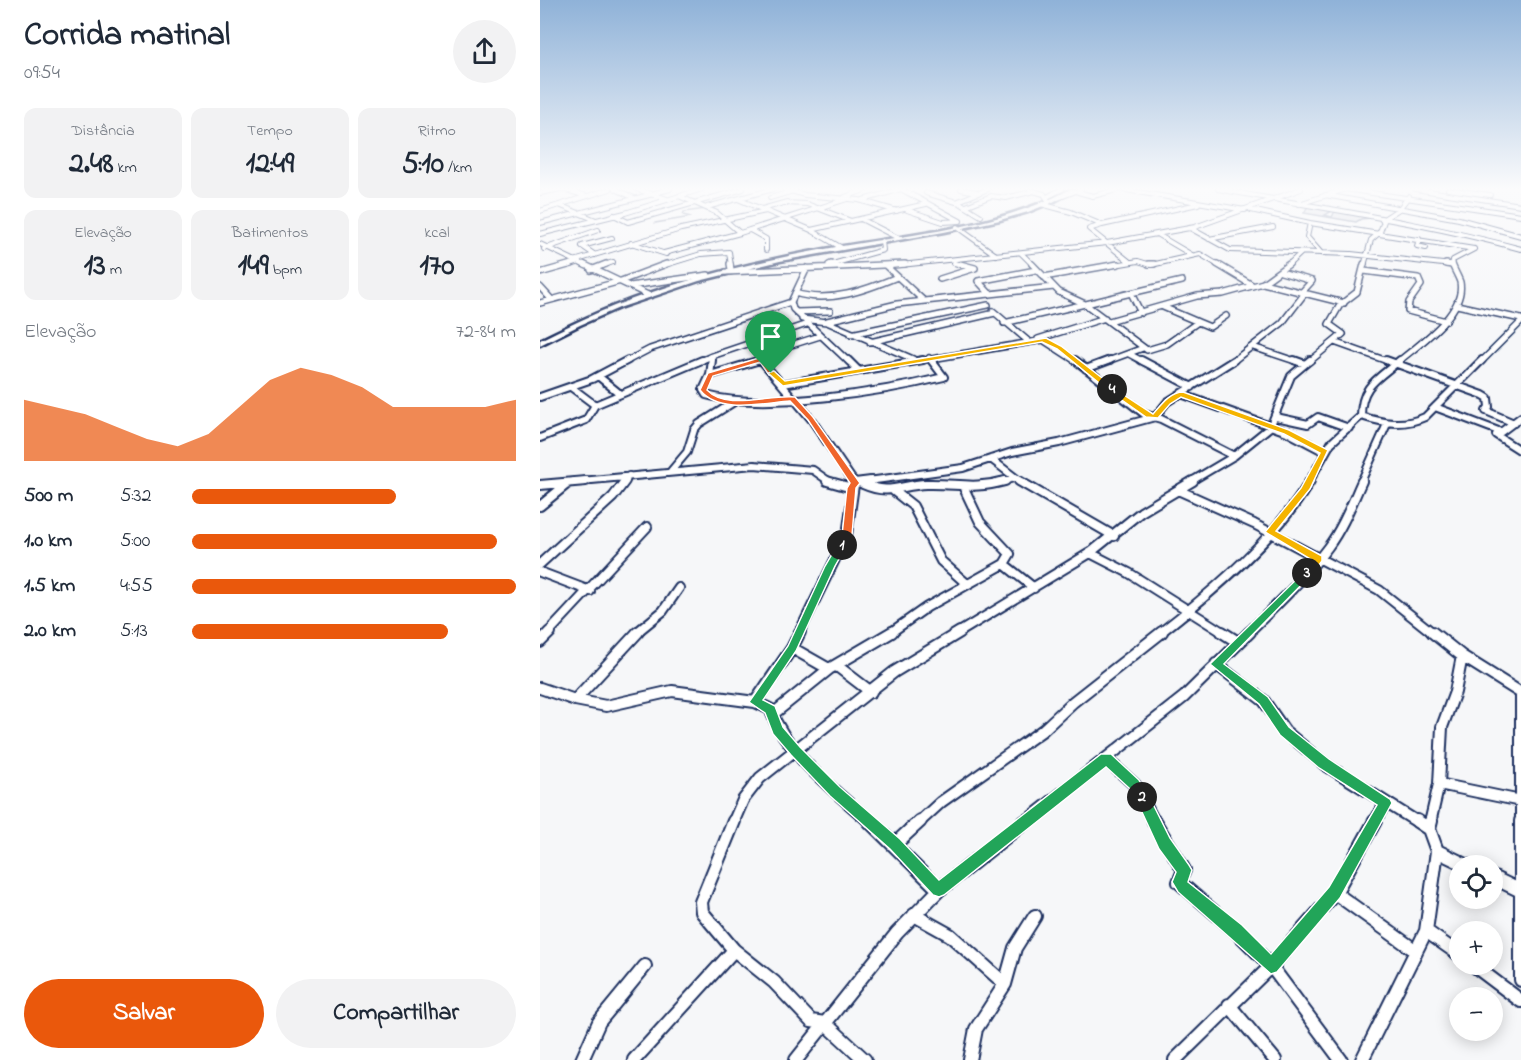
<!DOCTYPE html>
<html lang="pt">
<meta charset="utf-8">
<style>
:root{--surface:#fff;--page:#f2f2f3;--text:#1f2937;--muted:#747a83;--accent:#ea580c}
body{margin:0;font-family:"Indie Flower",sans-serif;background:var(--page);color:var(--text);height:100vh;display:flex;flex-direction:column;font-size:22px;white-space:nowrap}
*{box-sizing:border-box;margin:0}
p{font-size:20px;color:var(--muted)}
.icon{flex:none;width:33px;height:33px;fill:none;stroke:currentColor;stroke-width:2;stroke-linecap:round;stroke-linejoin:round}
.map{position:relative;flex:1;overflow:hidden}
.panel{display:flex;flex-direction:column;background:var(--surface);width:540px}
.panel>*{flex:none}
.buttons{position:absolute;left:909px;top:855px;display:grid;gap:12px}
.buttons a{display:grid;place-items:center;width:54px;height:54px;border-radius:50%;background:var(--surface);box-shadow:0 3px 15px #0003;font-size:30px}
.pin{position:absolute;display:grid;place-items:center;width:51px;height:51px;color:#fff;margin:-62px -26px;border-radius:50% 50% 50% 0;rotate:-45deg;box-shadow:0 0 6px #0007}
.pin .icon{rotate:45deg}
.km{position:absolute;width:30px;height:30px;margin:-15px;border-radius:50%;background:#222;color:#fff;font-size:16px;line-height:30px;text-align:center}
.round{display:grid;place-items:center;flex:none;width:63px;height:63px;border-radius:32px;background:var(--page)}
.overview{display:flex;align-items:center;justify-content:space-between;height:102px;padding:0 24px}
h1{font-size:33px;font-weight:700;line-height:45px}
.metrics{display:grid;grid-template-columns:repeat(3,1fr);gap:9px;height:102px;padding:6px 24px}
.metrics div{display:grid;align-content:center;border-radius:12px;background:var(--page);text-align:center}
.metrics b{font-size:30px;font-weight:700}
.metrics small{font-size:16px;font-weight:400}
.metrics p{font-size:16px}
.chart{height:168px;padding:12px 24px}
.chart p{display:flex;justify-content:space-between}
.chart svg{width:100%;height:108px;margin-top:6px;fill:var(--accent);opacity:.7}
.cta{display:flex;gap:12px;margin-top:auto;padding:12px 24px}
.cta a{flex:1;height:69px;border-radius:36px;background:var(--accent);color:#fff;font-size:24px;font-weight:700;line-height:69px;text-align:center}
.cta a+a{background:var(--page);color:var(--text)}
ul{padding:0 24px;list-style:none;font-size:20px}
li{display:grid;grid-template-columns:96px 72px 1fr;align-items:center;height:45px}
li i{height:15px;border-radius:8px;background:var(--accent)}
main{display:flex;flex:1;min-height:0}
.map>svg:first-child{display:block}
.green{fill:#d6d9e2;stroke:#7884a0;stroke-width:1.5}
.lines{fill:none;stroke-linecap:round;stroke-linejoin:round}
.stream{stroke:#707c99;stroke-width:1.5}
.minor-far5-casing{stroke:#1b2f5e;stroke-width:6}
.minor-far4-casing{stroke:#1b2f5e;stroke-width:8}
.minor-far3-casing{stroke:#1b2f5e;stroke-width:10}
.minor-far2-casing{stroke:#1b2f5e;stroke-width:12}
.minor-far1-casing{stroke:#1b2f5e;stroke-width:14}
.minor-casing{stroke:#1b2f5e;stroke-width:16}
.major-casing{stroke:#1b2f5e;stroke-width:5}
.minor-far5{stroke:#fff;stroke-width:4}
.minor-far4{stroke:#fff;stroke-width:5}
.minor-far3{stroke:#fff;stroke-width:6}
.minor-far2{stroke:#fff;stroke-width:8}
.minor-far1{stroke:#fff;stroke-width:10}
.minor{stroke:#fff;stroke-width:12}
.major{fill:#fff;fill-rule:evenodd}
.split-1{fill:#f0652b;stroke:#fff;stroke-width:1.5}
.split-2{fill:#22a559;stroke:#fff;stroke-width:1.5}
.split-3{fill:#22a559;stroke:#fff;stroke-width:1.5}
.split-4{fill:#f5b400;stroke:#fff;stroke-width:1.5}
.split-5{fill:#f5b400;stroke:#fff;stroke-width:1.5}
</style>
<main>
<section class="panel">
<div class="overview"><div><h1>Corrida matinal</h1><p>09:54</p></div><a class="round"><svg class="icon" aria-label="share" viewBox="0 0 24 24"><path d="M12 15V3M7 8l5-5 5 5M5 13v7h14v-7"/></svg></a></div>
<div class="metrics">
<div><p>Distância</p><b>2.48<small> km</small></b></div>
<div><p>Tempo</p><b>12:49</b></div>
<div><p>Ritmo</p><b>5:10<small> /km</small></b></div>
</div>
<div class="metrics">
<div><p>Elevação</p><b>13<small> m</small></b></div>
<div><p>Batimentos</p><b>149<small> bpm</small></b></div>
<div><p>kcal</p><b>170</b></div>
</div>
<div class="chart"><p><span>Elevação</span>72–84 m</p>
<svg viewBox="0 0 160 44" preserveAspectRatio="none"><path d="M0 44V19L10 22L20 25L30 30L40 35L50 38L60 33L70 22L80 11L90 6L100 9L110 14L120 22L130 22L140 22L150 22L160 19V44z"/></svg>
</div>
<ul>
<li><b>500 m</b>5:32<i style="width:63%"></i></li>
<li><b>1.0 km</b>5:00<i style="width:94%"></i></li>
<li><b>1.5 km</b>4:55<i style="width:100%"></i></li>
<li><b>2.0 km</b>5:13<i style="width:79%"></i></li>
</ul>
<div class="cta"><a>Salvar</a><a>Compartilhar</a></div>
</section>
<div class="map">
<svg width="981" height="1060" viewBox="0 0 981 1060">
<rect width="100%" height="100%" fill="#f6f7f9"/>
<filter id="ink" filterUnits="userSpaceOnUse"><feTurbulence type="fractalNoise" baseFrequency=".0167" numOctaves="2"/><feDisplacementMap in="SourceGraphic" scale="12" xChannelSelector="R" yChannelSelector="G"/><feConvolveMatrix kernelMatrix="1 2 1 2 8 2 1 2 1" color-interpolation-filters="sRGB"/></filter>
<g filter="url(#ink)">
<!-- green -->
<path class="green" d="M768 206 792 211 785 215 792 217 795 211 831 218 821 219 816 222 764 213Z"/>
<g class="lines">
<!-- stream -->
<path class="stream" d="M115 223 151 217 143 215 144 212 166 209"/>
<defs>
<path id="minor-far5" d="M23 189 47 196
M76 189 94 198
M97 189 127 199
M244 189 265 195 319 200 357 211
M361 189 420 221
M421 189 437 192
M678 189C779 208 882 222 981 249
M805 189 981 215
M875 189 981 205
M908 189 950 195
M490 190 504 194 509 202
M538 192 553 196 580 189 705 210
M0 193 21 189
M386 193 420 203 441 216
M111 194 130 189
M785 195 919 219 981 236
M139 196 177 213 200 233
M305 197 327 189
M507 197 522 189
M230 198 250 192
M518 198 541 189
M198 199 271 230 302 248
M323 200 361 189
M416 202 448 189
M245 203 267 204 311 221
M501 204 531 212 562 225 549 229 590 262
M759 204 806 189
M19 205 56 220
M426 206 451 196 466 198 494 191
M167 207 233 189
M222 209 247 202
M367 210 403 222 420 221
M711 210 770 223 934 249
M0 211 70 189
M74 215 88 222 203 189
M321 219 358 238
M842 220 859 209 869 196
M0 223 113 194
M770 223 767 237 781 253
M562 225 658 204
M417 227 456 255
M650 228 690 250 811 254 912 265
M210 230 226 239V250
M271 230 386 204
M0 234 85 213 162 189
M618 235 652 255
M669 239 733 227
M879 239 877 246 886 248
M91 243 126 254
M0 244 46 266
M4 249 58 230
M124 253 200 233 310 198
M481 253 494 266
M55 255 42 246 72 238
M34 261 141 229 226 211
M414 263 426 266
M289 265 343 250 342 241
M26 266 37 263
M62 266 73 262
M122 266 161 254 189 252 191 266
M351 266 567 243 655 227 761 189
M569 266 598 261 611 265 660 254 680 266
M747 266 761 253
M824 266 831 240 840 232 844 221
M912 266 913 260 934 249"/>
<path id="minor-far4" d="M43 264 108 295
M190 264 191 269
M492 264 519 292 545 304 607 350 627 344 658 322 623 307
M609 264H614
M677 264 712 285
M906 264 912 265
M289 265 291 264
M346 266 384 301
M267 268 251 302 253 309 309 362
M51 270 66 264
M824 271 878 278 881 285 869 302 868 311 906 321
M186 272 365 264
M741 272 772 281 762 292
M0 273 32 264
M504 277 578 264
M400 279 435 268 420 264
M723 283 804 303
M90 286 168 275
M0 287 11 299
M255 293C289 304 326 290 357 277
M450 294 438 281 496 270
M0 303 81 281 126 264
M546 304 591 293
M917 305 981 319
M453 311 488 341
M256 312 290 311
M601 313 591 293 642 281
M262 319 287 322 373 359
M287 321 357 304 514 287
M569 321 657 296 683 294 723 283 749 264
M658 322 670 327 686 316
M464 323 545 304
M311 334 448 305
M498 339 565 318
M330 342 455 313
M794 342 850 362
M713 347 758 362
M589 354 604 362
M389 358 393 362
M221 360 223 362
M85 362 110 349 251 302
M158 362 172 356
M171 362 172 356 267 324
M215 362 221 360 220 357 226 353 280 336
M374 362 503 340 537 362
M565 362 603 348
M692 362 742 323 765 293
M769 362 803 334 789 324 800 305 817 292 824 264
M858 362C879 344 926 313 920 282 918 276 914 270 912 264
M941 362 981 322"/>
<path id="minor-far3" d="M172 360 170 375 163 390 166 395C225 411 343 392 404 377L391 360
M221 360 271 419 314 482
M308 360 318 370
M535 360 604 414 621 419 694 456
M601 360 652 387
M754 360 765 364
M846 360 943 395 948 398 949 407 946 411 974 423
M546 369 570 360
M170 375 220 360
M58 376 79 393
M243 384 383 360
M31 387 55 405
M641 394 747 432 785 452
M0 397 52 379 88 360
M895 407 961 432 956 435 981 451
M821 416C843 423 863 427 885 417L942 360
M736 417 768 424 778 417 809 428
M961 432 981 417
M0 438 46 420 55 405 162 360
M451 459 481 482
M131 471 147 452 154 430 159 424 194 402
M30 482 214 465 273 470 290 482
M84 482 89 476
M321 482 423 468 472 452 519 443 615 417 627 402 694 360
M459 482 474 478
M650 482 694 456 730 427 751 376 770 360
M769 482 791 443 821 416C821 385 838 379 860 360
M821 482 847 424"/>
<path id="minor-far2" d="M287 481 312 488
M313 481 315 483
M479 481 574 536
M315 483 331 481
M323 484C350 496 360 485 386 484 417 483 433 490 465 481
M0 485 46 481
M638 490 714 524 839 590 893 633
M354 491 373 506 401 561 427 584
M0 506 27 484
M550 553 589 573 684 633
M0 564 73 497 85 481
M464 564 494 588
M0 572 50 591
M8 633 107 527
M96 633 123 611 139 588
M259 633 307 535 314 485
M350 633 387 607 464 564 470 554 440 522 423 486
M418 633 550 553 601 512 653 481
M620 633C670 594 738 537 770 481
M708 633C736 606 765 578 788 547 803 527 812 503 822 481"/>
<path id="minor-far1" d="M682 632 698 642
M892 632 922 656 981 693
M0 642 10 632
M252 648 289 669
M676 664 724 701 745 731 784 764 879 823
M297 666 331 692
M0 688 35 700 66 706 132 691 215 702 230 709C248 756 294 790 331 823
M981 693V823
M35 700 98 632
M215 702 252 648 260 632
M233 714 289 669 352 632
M566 759 595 785 615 823
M899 784 981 801
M193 823 203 800 220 778 354 672 420 632
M378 823 401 802 503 730 533 702 622 632
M484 823 644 697 710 632
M834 823 845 803
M890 823 899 784 902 727 915 692 922 656"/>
<path id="minor" d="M194 821 161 902 162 912 194 950 234 982 271 1021 285 1023 325 1060
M329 821 399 890
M614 821 644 870 639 882 696 931 731 966 801 1060
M877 821 889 829 897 851 928 866
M981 821V980
M889 829 891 821
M355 844 380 821
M952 877 981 891
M795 893 876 951
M374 915 410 935 465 984 475 948 495 916
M886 931 920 955
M932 964 981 1001
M689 1005 735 1060
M42 1060 59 1022 105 966
M94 1060 194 950
M256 1060 357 933 399 890 486 821
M430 1060 436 1029 465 984
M635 1060 731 966 795 893 835 821
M822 1060 886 931 897 851"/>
<path id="major" d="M531 189H536L513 202 488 212 460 220 404 232 240 261 159 281 79 308 40 325 0 345V340C24 328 49 316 74 306 142 279 214 262 285 249 368 234 456 229 531 189Z"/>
</defs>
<!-- minor-far5 casing -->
<use href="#minor-far5" class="minor-far5-casing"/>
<!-- minor-far4 casing -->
<use href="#minor-far4" class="minor-far4-casing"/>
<!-- minor-far3 casing -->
<use href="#minor-far3" class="minor-far3-casing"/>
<!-- minor-far2 casing -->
<use href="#minor-far2" class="minor-far2-casing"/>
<!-- minor-far1 casing -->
<use href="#minor-far1" class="minor-far1-casing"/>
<!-- minor casing -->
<use href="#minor" class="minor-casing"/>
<!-- major casing -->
<use href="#major" class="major-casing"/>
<!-- minor-far5 -->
<use href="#minor-far5" class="minor-far5"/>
<!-- minor-far4 -->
<use href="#minor-far4" class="minor-far4"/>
<!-- minor-far3 -->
<use href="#minor-far3" class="minor-far3"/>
<!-- minor-far2 -->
<use href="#minor-far2" class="minor-far2"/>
<!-- minor-far1 -->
<use href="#minor-far1" class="minor-far1"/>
<!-- minor -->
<use href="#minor" class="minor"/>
<!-- major -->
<use href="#major" class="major"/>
</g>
</g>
<!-- sky -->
<linearGradient id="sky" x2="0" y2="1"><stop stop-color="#8fb2d8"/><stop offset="0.56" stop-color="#fbfbfc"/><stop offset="1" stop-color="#fbfbfc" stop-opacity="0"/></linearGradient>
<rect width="981" height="337" fill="url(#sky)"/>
<!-- split-1 -->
<path class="split-1" d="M219 358H224L234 375H229L220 362 173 376 167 390C187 411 229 394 255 397L273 417 320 483 316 488 312 535 306 547 297 545 302 535 307 488 310 483 268 420 250 401C223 403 179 414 160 390L168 373Z"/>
<!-- split-2 -->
<path class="split-2" d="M299 542 307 545 295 566 256 651 223 700 235 706 243 727 260 747 300 787 360 839 399 880 561 754H571L599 780 609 797 607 801H597L590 789 566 767 404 895 399 897 393 895 350 849 290 796 251 755 233 734 225 713 209 702 248 646 285 566Z"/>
<!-- split-3 -->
<path class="split-3" d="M767 569 772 573 771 575 684 664 728 697 749 727 789 759 850 799 852 803 800 898 737 972 731 974 638 892 632 882 636 872 619 849 595 797 602 790 607 792 630 838 649 865 652 870 648 882 702 925 731 954 789 887 837 805 779 768 740 735 719 704 670 664Z"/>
<!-- split-4 -->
<path class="split-4" d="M572 387 613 414C621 405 630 392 643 392L749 430 788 450 770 489 736 531 782 556V561L771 575 762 573 772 560 725 532 761 488 780 453 744 434 641 397 630 404 618 418 606 417 569 391Z"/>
<!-- split-5 -->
<path class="split-5" d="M506 338 521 346 575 388V391H569L517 349 502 342 243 386 228 373 234 371 245 381Z"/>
</svg>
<div class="buttons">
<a><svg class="icon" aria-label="locate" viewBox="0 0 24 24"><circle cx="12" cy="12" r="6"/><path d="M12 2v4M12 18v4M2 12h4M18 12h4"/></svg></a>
<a>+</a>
<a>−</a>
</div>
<div class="pin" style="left:231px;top:373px;background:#1e9e55"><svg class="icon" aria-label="arrive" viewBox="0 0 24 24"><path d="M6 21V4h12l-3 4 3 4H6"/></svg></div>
<b class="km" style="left:302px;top:545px">1</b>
<b class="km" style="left:602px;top:797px">2</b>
<b class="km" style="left:767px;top:573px">3</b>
<b class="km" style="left:572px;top:389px">4</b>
</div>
</main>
